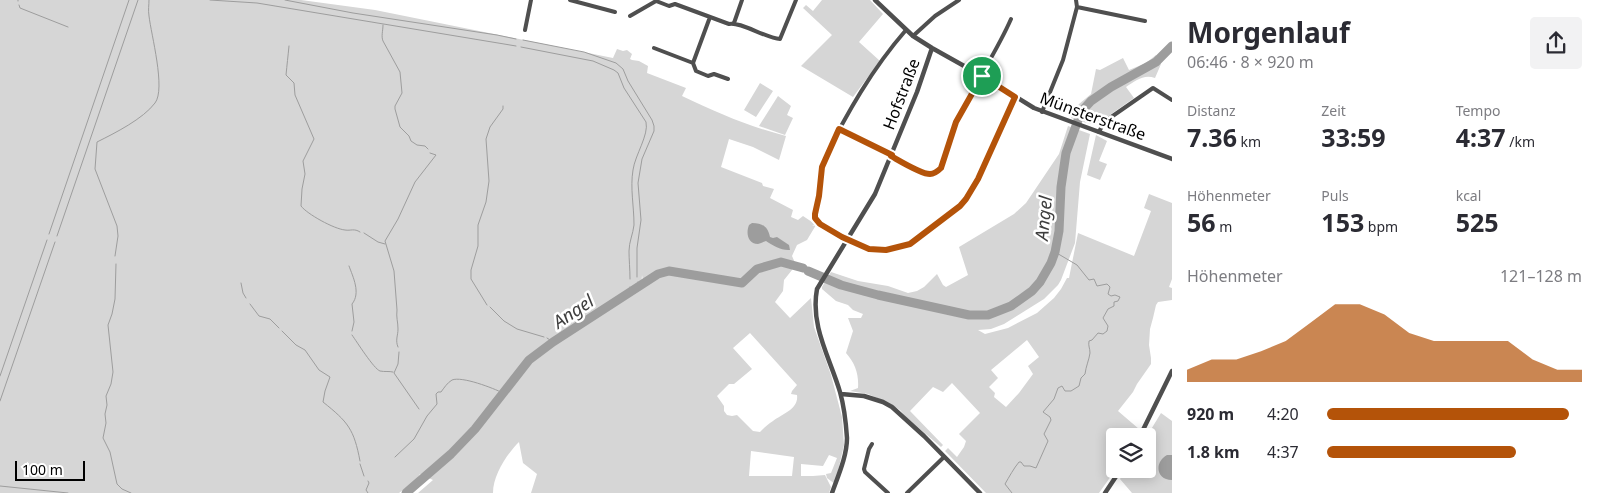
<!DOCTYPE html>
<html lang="de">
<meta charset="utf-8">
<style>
:root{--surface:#fff;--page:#f2f2f3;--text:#2b2b33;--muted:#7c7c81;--accent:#b45309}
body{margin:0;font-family:"Noto Sans",sans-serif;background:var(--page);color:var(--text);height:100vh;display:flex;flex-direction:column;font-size:19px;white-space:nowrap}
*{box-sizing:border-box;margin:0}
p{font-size:16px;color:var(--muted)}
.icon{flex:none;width:28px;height:28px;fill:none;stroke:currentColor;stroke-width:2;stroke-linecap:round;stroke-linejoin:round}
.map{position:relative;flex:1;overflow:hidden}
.drawer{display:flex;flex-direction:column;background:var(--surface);width:425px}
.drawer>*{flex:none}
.buttons{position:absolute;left:1106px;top:428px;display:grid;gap:10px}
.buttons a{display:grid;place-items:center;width:50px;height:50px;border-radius:5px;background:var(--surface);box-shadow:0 2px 12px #0003;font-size:25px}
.scale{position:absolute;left:15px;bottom:12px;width:70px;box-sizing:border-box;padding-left:5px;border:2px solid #000;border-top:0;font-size:14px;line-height:18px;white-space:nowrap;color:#000;-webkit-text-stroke:4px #fff;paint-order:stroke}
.pin{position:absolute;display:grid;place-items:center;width:42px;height:42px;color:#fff;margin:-21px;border:2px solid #fff;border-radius:50%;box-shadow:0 1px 5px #0007}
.round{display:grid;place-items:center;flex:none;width:52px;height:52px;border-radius:5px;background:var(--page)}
.head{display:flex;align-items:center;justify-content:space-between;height:85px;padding:0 15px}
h1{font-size:28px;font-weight:700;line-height:38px}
.figures{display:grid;grid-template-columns:repeat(3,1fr);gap:8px;height:85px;padding:5px 15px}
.figures div{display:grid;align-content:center}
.figures b{font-size:25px;font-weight:700}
.figures small{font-size:14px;font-weight:400}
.figures p{font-size:14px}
.chart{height:140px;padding:10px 15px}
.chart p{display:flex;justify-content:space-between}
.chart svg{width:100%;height:90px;margin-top:5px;fill:var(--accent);opacity:.7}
ul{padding:0 15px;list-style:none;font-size:16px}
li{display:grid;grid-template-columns:80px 60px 1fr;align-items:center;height:38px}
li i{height:12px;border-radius:6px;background:var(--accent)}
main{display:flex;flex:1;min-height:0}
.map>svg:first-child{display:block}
.green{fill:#d6d6d6;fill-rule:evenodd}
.water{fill:#9d9d9d}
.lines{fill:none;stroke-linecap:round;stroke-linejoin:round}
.stream{stroke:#9d9d9d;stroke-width:1}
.river{stroke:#9d9d9d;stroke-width:9}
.minor{stroke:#4f4f4f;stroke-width:4}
.tertiary{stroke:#4f4f4f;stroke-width:4.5}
.route-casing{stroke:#fff;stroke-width:10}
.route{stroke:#b45309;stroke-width:6}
.labels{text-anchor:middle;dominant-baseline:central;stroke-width:5;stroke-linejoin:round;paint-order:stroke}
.street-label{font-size:16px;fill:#000;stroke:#fff}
.water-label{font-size:18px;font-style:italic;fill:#3e3e3e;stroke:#fff}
</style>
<main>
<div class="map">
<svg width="1172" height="493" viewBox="0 0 1172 493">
<rect width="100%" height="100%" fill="#fff"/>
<!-- green -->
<path class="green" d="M0 0H301L375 10 613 58 617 49 623 51 627 50 632 54 630 59 632 60 639 61 648 66 647 73 686 88 682 96C718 113 747 126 786 136L779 160 753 147 729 139 721 167 762 183 763 186 774 189 770 198 793 210 791 217 798 220 803 216 815 224 812 226 816 225 807 240 797 245 792 256 796 265 784 280 783 291 775 302 790 318 811 298 814 327 831 375 842 417 844 445 835 484 827 478 826 474 831 473 837 458 829 455 823 466 801 464V476H813L825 475 831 487 829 493H531L537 474 523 463 519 442C507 454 493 475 493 493H418L433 480 420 474 416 480 399 493H0ZM670 269 740 282 741 286C717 285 683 267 660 276 654 279 647 285 641 289L642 275 643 281 655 274ZM750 333 797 385 792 391 791 394 797 395C799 409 782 414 773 421 768 424 764 428 760 432L753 431 737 415 732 416 727 415 724 411V406L717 396 729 384H734L752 369 733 348ZM751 451 794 457 792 476H749Z
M822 0H870L883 14 859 42 880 61 853 97 801 66 832 35 803 8 806 5 813 11Z
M1156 55 1161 64 1155 78C1143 74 1136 81 1126 87L1134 98 1097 124H1090L1071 118 1079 104 1091 94 1096 69 1100 70 1123 58 1129 70 1146 63Z
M760 83 773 91 756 117 744 110Z
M778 96 791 106 787 115 793 118 785 135 759 126Z
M1068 126 1090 134 1080 182 1075 243 1061 280 1058 285 1044 299 1004 324 991 329 978 330 985 334 1008 328 1037 313 1054 298 1061 289 1067 278H1069L1078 233 1134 256 1151 211 1144 208 1149 194 1172 203V279L1169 287 1172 288V300L1158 302 1156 305 1153 318 1150 329 1149 345 1151 358V364L1137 384 1133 392 1118 411 1139 429 1135 436H1115L1116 469 1099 493H986L945 451 948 448 957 457 964 447 966 441 959 434 980 413 952 383 943 392 933 387 910 411 943 445 941 447 906 417 900 410 889 403 868 394 850 391 858 388C859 374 855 363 846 353L853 331 848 318H861L863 314 853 310 848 305 836 301 822 289V287L831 272 858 281 888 286 908 293 917 291 924 287 937 274 943 285 946 287 968 275 959 247 1014 214 1026 203 1059 154ZM1027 340 1039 357 1028 366 1033 374 1019 393 1006 407 994 397 995 393 989 387 998 378 991 370Z
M1096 135 1107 141 1099 161 1107 164 1100 180 1087 175Z
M1161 413 1172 421V493H1132L1120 479 1126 469H1148L1147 436Z"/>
<!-- water -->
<path class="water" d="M752 223C763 223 768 227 770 237L773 238 777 237 789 245 790 250C782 251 772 245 766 241 763 242 761 243 758 244 747 244 746 232 749 225Z
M1167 455H1172V480C1156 480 1154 462 1167 455Z"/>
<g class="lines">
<!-- stream -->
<path class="stream" d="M18 0V1
M210 0 257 3 516 46
M285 0 353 13 497 35 516 39
M19 5 20 8 68 27
M383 25C383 31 381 36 383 41L400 72 402 93 395 106V109L400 127 409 136 411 141 417 145 425 146 428 149
M523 40 584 52 616 63 623 69 628 81 652 120 654 126V131L642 159 638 183 641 220 637 248V277
M289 46C288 56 287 65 286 75L294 83 295 95 314 139 303 161 305 174 302 189 301 206C307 214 334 229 345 230 351 231 354 228 360 232
M521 47 593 61 614 70 618 73 624 88 646 122C649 135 635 155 633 170 630 188 634 206 634 225 633 234 629 242 629 251 629 260 630 269 630 279
M364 233 378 242 385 244
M49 234 129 0
M57 236 138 0
M115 256 118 236 117 226 95 169 97 142C115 133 143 119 155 103 166 89 151 34 149 16 148 10 149 5 149 0
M116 264 115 299 112 314 108 325 113 372 111 384 106 396 107 405 105 414 106 423 103 438 110 452 117 484 122 489 131 493
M349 266C353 277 361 293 352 304L354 322 352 331
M638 282 639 285
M241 283 243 293 246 298
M630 287 631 291
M250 304 259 316 270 319 279 328
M487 305 471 279V270L478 246V225L486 202 489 181 486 139 490 127 503 109V106
M490 307 504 321 517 329 544 337
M282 331 296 345 305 350 319 370 330 377 325 391 323 402C348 422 354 429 360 461
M352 335C357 342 374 369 380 371 385 372 389 371 393 372
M547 338 553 342
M398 347C395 340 398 336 398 329 398 322 396 317 397 310L394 271 385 241 398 219 415 182 436 155 430 153
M399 352 398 364 394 373 419 409
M0 376 47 240
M0 401 55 242
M395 457 414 439 427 416 437 404 436 394 438 392H441C444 388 447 383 452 380 462 376 493 388 503 393
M360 464 364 476
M0 486 68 493
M368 493 366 490 369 483 368 481
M1012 493 1005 484C1009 477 1014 468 1019 462H1021L1024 466H1030L1036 468 1048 441 1044 434 1051 420 1050 417 1043 412 1054 399 1058 388 1062 386 1065 391H1071L1079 386 1081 378 1085 374C1086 366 1089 360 1090 353 1090 348 1088 346 1089 341L1092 340 1098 333 1103 334 1107 331 1108 326 1103 318 1108 309 1114 306V302L1118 301 1120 297 1115 295 1111 296 1108 294 1110 287 1107 284 1097 286 1094 279 1089 280 1077 265 1055 252"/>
<!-- river -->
<path class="river" d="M808 271 841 285 878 295 969 315H988L1011 306 1032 291 1040 282 1051 263 1055 252 1059 231 1061 187 1066 153 1081 112 1091 101 1111 87 1156 62 1172 46
M406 493 451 454 475 429 529 360 553 342 658 274 669 271 742 283 757 269 781 262 803 268"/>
<!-- minor -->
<path class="minor" d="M570 0 615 12
M1077 7 1145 21
M630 16 656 1 669 6 675 4 729 24C740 21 765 38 780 39L796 0
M710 17 693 63 696 71 708 76 714 74 728 79
M734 23 742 0
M525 30 531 0
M906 30C872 69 847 113 824 159L822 167 819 196 815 214V219L819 224 831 231 869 249 886 250 909 244 960 206 966 199 978 179 1015 97
M913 36 935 16 959 0
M654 48 693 63
M1042 112 1063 60 1077 7 1076 0
M839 129 892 155
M1099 132 1104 122 1153 88 1172 100
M891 156C900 161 921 173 930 174 935 174 938 171 941 168 947 148 953 127 963 109 978 78 997 51 1011 19
M872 444 869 449 864 469 865 472 888 493
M907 493 944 457"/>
<!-- tertiary -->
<path class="tertiary" d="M875 0 913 36 932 48 982 76 1034 108 1172 159
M841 394 864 396 883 402 892 407 924 436 980 493
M1140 436 1172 371
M832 493C838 476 847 456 847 438 846 423 844 406 840 392 830 358 810 326 817 289L875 194 917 92 932 48
M1105 493 1121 469"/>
</g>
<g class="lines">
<defs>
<path id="route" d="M982 76 1015 97 978 179 966 199 960 206 910 244 886 250 869 249 842 237 820 224 815 218V214L819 196 822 167 839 129 892 155 891 156C900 161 921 174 930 174 935 174 938 171 941 168L956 122Z"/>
</defs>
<!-- route casing -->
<use href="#route" class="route-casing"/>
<!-- route -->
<use href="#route" class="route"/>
</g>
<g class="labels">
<!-- street labels -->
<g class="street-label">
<text transform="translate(901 94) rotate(-69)">Hofstraße</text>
<text transform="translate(1093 116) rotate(20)">Münsterstraße</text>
</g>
<!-- water labels -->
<g class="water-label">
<text transform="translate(1043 218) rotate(-84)">Angel</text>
<text transform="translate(573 311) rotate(-34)">Angel</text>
</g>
</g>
</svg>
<div class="buttons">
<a><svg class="icon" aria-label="layers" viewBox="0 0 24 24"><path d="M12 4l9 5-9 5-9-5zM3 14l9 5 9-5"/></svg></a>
</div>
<div class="scale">100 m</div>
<div class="pin" style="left:982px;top:76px;background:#1e9e55"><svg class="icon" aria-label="arrive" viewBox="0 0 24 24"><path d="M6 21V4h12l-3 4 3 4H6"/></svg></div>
</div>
<section class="drawer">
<div class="head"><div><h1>Morgenlauf</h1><p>06:46 · 8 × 920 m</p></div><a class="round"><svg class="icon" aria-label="share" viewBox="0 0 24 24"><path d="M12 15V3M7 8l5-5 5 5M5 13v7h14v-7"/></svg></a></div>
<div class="figures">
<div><p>Distanz</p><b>7.36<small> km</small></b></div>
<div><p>Zeit</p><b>33:59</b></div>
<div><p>Tempo</p><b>4:37<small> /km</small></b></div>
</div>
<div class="figures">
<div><p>Höhenmeter</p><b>56<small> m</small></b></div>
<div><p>Puls</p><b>153<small> bpm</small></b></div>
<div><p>kcal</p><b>525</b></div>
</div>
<div class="chart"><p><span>Höhenmeter</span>121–128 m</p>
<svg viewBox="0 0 160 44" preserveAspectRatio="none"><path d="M0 44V38L10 33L20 33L30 29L40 24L50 15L60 6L70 6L80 11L90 20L100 24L110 24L120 24L130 24L140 33L150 38L160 38V44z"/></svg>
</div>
<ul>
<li><b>920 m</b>4:20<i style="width:95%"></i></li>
<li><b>1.8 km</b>4:37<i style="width:74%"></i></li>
</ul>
</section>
</main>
